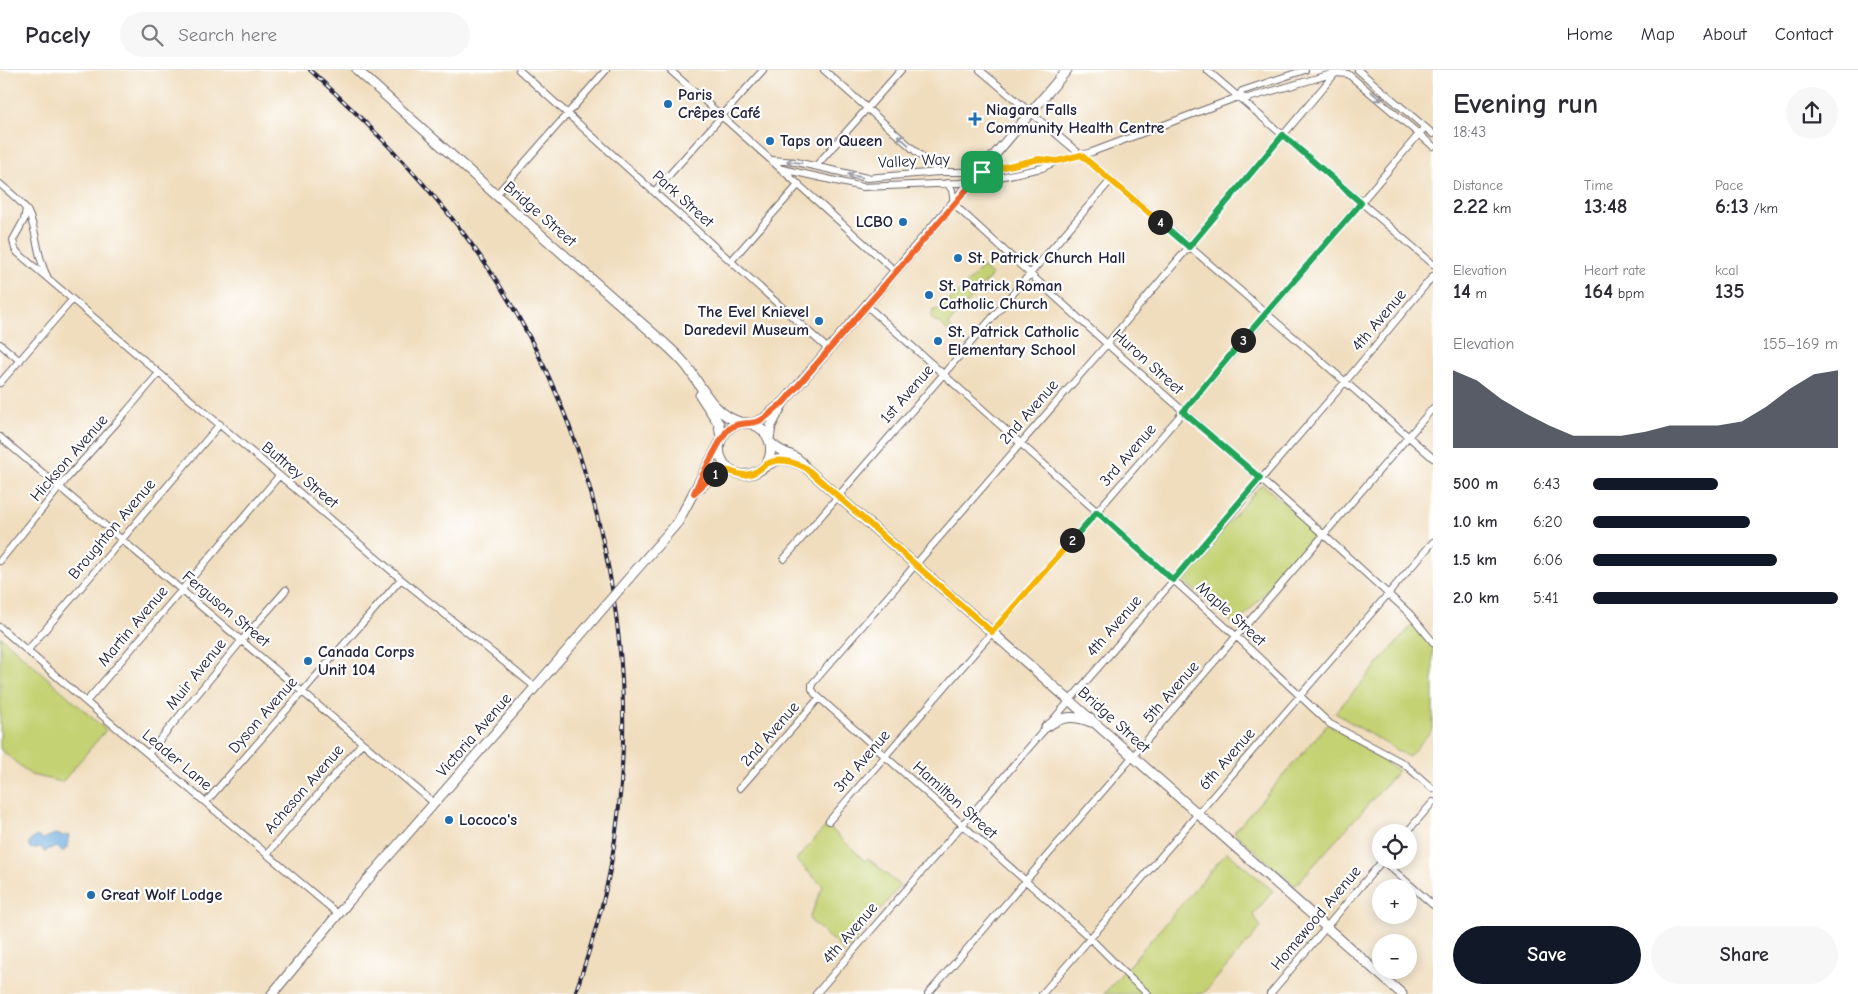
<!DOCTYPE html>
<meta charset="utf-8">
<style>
:root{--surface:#fff;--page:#f7f7f7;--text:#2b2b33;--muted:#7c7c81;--line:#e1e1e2;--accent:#111827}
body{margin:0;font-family:"Comic Neue",sans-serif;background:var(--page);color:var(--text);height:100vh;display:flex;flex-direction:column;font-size:19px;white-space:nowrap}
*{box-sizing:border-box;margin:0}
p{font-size:16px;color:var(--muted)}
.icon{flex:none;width:28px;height:28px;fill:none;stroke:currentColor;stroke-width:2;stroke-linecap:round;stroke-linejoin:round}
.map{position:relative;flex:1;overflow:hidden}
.drawer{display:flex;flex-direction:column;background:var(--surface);width:425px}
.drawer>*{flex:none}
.buttons{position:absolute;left:1372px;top:754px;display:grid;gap:10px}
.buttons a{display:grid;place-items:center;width:45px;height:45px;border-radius:50%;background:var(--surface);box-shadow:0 2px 12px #0003;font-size:25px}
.pin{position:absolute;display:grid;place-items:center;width:42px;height:42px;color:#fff;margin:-21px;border-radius:10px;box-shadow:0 2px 8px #0006}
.km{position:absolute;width:25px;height:25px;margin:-12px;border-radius:50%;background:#222;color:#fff;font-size:14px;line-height:25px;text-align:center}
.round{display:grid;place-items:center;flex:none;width:52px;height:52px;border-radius:26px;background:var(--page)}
.headline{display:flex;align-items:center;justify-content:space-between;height:85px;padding:0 20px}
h1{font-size:28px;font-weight:700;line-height:38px}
.stats{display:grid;grid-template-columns:repeat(3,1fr);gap:8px;height:85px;padding:5px 20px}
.stats div{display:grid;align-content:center}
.stats b{font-size:21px;font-weight:700}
.stats small{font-size:14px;font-weight:400}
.stats p{font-size:14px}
.chart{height:140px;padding:10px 20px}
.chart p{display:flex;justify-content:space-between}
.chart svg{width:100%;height:90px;margin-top:5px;fill:var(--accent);opacity:.7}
.button{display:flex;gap:10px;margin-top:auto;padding:10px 20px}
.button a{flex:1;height:58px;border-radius:30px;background:var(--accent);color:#fff;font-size:20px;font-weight:700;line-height:58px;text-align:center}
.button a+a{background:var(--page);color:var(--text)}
ul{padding:0 20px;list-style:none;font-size:16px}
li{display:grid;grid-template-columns:80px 60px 1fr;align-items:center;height:38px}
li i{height:12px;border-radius:6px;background:var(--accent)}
header{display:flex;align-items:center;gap:30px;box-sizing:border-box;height:70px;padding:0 25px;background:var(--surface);border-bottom:1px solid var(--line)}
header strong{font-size:24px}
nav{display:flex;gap:28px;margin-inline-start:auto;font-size:18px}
.search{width:350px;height:45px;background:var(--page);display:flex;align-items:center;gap:12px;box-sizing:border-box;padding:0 18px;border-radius:28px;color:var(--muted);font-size:19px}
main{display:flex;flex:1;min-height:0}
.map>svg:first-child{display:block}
.green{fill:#c5d273;stroke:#747a57}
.water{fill:#66a7da;stroke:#44648a}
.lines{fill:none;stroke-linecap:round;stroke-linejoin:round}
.minor-casing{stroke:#6a6368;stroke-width:8}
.major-casing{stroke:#6a6368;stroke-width:11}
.minor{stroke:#fff;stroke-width:6}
.major{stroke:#fff;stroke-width:9}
.rail-casing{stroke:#22223b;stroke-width:4}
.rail{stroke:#fff;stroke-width:2;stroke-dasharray:5.5;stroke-linecap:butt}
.major-bridge-casing{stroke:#6a6368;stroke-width:11;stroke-linecap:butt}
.major-bridge{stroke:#fff;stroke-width:9}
.oneway{stroke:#9c9ca7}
.split-1-casing{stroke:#fff;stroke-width:10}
.split-2-casing{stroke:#fff;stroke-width:10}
.split-3-casing{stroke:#fff;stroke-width:10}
.split-4-casing{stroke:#fff;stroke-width:10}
.split-5-casing{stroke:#fff;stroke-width:10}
.split-1{stroke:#f0652b;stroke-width:6}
.split-2{stroke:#f5b400;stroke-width:6}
.split-3{stroke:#22a559;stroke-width:6}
.split-4{stroke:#22a559;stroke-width:6}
.split-5{stroke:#f5b400;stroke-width:6}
.poi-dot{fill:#1f6fb2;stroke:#fff;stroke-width:2}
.labels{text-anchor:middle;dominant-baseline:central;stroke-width:4.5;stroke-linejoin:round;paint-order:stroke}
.poi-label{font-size:16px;font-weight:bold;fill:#22223b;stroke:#fff;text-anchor:start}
.street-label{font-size:16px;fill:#22223b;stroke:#fff}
</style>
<header>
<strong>Pacely</strong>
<div class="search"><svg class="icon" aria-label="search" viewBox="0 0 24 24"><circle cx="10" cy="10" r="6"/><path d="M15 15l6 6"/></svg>Search here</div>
<nav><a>Home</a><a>Map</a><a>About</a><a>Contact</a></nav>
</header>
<main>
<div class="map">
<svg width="1433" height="924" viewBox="0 0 1433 924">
<rect width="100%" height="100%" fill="#fff"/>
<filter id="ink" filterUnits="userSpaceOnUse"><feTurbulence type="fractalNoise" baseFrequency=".02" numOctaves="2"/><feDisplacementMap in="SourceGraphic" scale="10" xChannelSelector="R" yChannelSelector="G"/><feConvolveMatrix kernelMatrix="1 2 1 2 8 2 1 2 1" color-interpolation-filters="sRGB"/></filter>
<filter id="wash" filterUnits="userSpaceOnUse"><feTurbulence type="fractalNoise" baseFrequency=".0096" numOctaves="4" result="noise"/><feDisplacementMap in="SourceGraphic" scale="20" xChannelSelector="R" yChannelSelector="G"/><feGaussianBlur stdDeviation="1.12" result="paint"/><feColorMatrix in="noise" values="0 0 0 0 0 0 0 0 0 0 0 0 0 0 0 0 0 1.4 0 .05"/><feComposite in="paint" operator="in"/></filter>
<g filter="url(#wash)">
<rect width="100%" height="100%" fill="#f0ddbd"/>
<!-- green -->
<path class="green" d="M982 197 992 205 948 255 964 271 961 274 940 253 936 252 931 248 933 240 940 239V233L942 231 946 235 956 223 958 224Z
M1262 414 1317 462 1236 556 1180 508Z
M1414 553 1433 577V659L1408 687 1335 643Z
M0 566 106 660 62 712 31 705 0 679Z
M1328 654 1398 701 1295 816 1234 762Z
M827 755 865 791 868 788 900 816 845 882 809 849 823 816 796 790Z
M1227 782 1273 821 1253 845 1261 857 1203 924H1104Z"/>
<!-- water -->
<path class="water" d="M55 764 64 766 69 765 67 777 63 782 57 777 46 780V782H44L41 777 32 779 29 777V772L36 766 43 769Z"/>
</g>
<g filter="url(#ink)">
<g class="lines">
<defs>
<path id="minor" d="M519 0 828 279
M670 0 895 201
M824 0 939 102
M980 0 1175 164 1433 388
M1207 0 1433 194
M1358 0 1433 64
M1239 27 1248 28 1335 3 1348 4 1433 76
M772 90 796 92 867 108 939 102H982L1039 89 1057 91
M816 96 901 0
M782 99 863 117 960 113 985 110 1042 98 1057 91 1092 82 1238 27 1242 21 1305 0
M947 113 952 120 954 133 960 140 1107 274 1324 465 1410 544 1433 572
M0 114C9 122 22 131 28 142 38 162 36 186 47 206
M654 122 763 0
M496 125 606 0
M26 139 24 150 13 170 15 179 18 183 401 509 535 617
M731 191 799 114
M866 235 1237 567 1330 654 1403 693 1433 719
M0 274 20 291
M0 313 72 230
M0 367 434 733
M784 489 1111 110
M0 491 68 407 126 342 159 303
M0 557 86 632 338 844
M27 581 220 354
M86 632 279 406
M148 684 242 570 286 520
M740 718 819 628
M206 732 401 509
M829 751 1183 342 1425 57
M1407 762 1433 732
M268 783 362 673
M1383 791 1433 835
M816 924 1345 312 1433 206
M928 924 1433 338
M1042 924 1433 472
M1148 924 1131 909 1090 868 815 624 812 619V614L1107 274 1338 0
M1270 924 1383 790"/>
<path id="major" d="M357 0 496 125 664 273C674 282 684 291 691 302 704 322 717 347 743 353
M700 325 719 354 721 369
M751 354 763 349 781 334
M769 369 771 356 783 333 1067 0
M771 373C783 386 796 382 806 398L1402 924
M766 395C785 362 740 336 723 366 718 374 718 383 723 392 729 403 744 408 756 402 765 398 769 392 779 390 787 389 794 392 801 395
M700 418 714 404 730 400
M629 508 678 452 719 374
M1046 657C1062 646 1073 645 1091 652
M272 924 350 830 564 584"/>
</defs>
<!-- minor casing -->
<use href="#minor" class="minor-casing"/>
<!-- major casing -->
<use href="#major" class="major-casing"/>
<!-- minor -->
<use href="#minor" class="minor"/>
<!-- major -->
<use href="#major" class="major"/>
<defs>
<path id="rail" d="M310 0C372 56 432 117 480 186 602 360 648 592 610 800 602 842 589 883 575 924"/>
</defs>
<!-- rail casing -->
<use href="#rail" class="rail-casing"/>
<!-- rail -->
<use href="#rail" class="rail"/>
<defs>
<path id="major-bridge" d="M564 584 629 508"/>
</defs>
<!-- major-bridge casing -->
<use href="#major-bridge" class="major-bridge-casing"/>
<!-- major-bridge -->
<use href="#major-bridge" class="major-bridge"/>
</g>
<!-- one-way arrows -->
<defs><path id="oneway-shaft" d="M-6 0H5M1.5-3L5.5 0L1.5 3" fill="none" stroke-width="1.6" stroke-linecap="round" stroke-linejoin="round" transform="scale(1.25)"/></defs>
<g class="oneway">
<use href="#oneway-shaft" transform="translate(1376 26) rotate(41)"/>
<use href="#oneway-shaft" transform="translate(903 70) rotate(-138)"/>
<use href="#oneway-shaft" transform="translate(794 92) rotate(-172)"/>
<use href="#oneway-shaft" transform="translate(855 106) rotate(-168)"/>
</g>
</g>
<g class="lines" filter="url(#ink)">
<defs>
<path id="split-1" d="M715 404 694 423C699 412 722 364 729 359 738 351 749 355 759 351 768 348 774 338 783 333L982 102"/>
<path id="split-2" d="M715 404C729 396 732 404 744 405 753 405 759 400 765 395 778 386 793 392 806 398L992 562 1072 470"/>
<path id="split-3" d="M1072 470 1097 442 1173 510 1260 408 1183 342 1243 270"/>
<path id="split-4" d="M1160 152 1189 177 1283 65 1361 133 1243 270"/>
<path id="split-5" d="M982 102 1039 89 1057 91 1081 85 1160 152"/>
</defs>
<!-- split-1 casing -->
<use href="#split-1" class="split-1-casing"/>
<!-- split-2 casing -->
<use href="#split-2" class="split-2-casing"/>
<!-- split-3 casing -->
<use href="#split-3" class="split-3-casing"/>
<!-- split-4 casing -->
<use href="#split-4" class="split-4-casing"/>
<!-- split-5 casing -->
<use href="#split-5" class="split-5-casing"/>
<!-- split-1 -->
<use href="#split-1" class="split-1"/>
<!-- split-2 -->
<use href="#split-2" class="split-2"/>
<!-- split-3 -->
<use href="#split-3" class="split-3"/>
<!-- split-4 -->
<use href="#split-4" class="split-4"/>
<!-- split-5 -->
<use href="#split-5" class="split-5"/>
</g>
<!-- markers -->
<g class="poi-dot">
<circle cx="668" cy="34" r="5"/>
<path d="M972.5 41.5h5v5h5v5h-5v5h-5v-5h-5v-5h5z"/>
<circle cx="770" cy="71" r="5"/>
<circle cx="903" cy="152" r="5"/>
<circle cx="958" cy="188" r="5"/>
<circle cx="929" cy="225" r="5"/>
<circle cx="819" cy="251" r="5"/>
<circle cx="938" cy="271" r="5"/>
<circle cx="308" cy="591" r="5"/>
<circle cx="449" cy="750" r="5"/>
<circle cx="91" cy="825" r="5"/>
</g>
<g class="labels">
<!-- poi labels -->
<g class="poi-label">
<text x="678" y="25">Paris<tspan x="678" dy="18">Crêpes Café</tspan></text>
<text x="986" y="40">Niagara Falls<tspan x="986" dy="18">Community Health Centre</tspan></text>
<text x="780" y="71">Taps on Queen</text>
<text x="893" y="152" text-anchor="end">LCBO</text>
<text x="968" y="188">St. Patrick Church Hall</text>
<text x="939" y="216">St. Patrick Roman<tspan x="939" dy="18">Catholic Church</tspan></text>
<text x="809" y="242" text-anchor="end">The Evel Knievel<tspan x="809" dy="18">Daredevil Museum</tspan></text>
<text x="948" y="262">St. Patrick Catholic<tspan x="948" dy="18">Elementary School</tspan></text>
<text x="318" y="582">Canada Corps<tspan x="318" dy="18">Unit 104</tspan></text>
<text x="459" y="750">Lococo's</text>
<text x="101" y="825">Great Wolf Lodge</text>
</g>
<!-- street labels -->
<g class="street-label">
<text transform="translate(914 91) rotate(-3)">Valley Way</text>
<text transform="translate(683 129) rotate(42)">Park Street</text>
<text transform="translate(540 144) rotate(41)">Bridge Street</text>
<text transform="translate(1379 250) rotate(-50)">4th Avenue</text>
<text transform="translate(1148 292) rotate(42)">Huron Street</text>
<text transform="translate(907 324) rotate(-49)">1st Avenue</text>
<text transform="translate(1029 342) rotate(-49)">2nd Avenue</text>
<text transform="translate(1128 385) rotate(-49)">3rd Avenue</text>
<text transform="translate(69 388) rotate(-49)">Hickson Avenue</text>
<text transform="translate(300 405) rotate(40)">Buttrey Street</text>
<text transform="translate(112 459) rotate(-50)">Broughton Avenue</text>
<text transform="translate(226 539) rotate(40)">Ferguson Street</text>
<text transform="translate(1231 544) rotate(42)">Maple Street</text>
<text transform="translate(133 556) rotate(-50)">Martin Avenue</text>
<text transform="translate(1114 556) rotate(-49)">4th Avenue</text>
<text transform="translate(196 604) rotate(-51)">Muir Avenue</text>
<text transform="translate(1171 622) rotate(-49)">5th Avenue</text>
<text transform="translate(263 645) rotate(-49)">Dyson Avenue</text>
<text transform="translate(1114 650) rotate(42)">Bridge Street</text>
<text transform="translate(770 664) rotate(-49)">2nd Avenue</text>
<text transform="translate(474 665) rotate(-49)">Victoria Avenue</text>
<text transform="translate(1227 689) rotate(-49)">6th Avenue</text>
<text transform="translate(177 690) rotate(40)">Leader Lane</text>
<text transform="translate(862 691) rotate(-49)">3rd Avenue</text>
<text transform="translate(304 719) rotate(-49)">Acheson Avenue</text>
<text transform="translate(955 730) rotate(42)">Hamilton Street</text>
<text transform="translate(1316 848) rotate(-50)">Homewood Avenue</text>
<text transform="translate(850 863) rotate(-49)">4th Avenue</text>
</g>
</g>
</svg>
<div class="buttons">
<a><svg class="icon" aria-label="locate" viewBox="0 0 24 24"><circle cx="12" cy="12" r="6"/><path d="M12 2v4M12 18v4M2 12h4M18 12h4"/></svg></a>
<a>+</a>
<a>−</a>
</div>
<div class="pin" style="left:982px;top:102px;background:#1e9e55"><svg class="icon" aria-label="arrive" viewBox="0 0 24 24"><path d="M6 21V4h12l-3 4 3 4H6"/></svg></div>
<b class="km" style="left:715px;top:404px">1</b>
<b class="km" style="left:1072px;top:470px">2</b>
<b class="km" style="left:1243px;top:270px">3</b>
<b class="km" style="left:1160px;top:152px">4</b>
</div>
<section class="drawer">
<div class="headline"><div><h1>Evening run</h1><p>18:43</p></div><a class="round"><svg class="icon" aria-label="share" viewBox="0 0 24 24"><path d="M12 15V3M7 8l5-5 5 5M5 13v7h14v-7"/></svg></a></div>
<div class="stats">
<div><p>Distance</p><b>2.22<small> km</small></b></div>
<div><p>Time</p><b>13:48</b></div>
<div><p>Pace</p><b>6:13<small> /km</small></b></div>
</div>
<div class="stats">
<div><p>Elevation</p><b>14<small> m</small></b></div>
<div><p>Heart rate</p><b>164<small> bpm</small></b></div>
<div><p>kcal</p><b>135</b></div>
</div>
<div class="chart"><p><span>Elevation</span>155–169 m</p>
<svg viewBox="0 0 160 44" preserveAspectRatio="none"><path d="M0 44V6L10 11L20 20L30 27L40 33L50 38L60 38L70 38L80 36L90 33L100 33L110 33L120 31L130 24L140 15L150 8L160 6V44z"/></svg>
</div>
<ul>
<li><b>500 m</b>6:43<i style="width:51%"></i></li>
<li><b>1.0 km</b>6:20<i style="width:64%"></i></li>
<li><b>1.5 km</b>6:06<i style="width:75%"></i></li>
<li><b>2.0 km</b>5:41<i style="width:100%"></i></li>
</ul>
<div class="button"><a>Save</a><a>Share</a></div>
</section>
</main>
